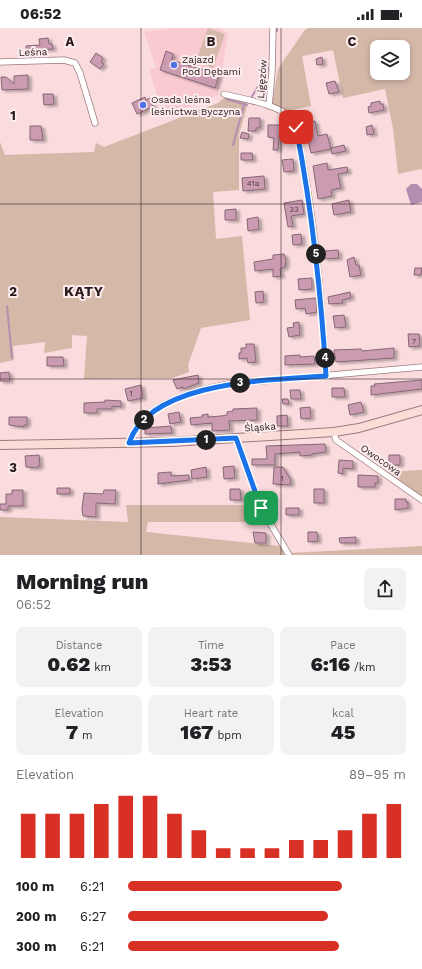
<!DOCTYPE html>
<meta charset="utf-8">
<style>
:root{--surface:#fff;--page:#f2f2f2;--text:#202124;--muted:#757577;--accent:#d93025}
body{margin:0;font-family:"Work Sans",sans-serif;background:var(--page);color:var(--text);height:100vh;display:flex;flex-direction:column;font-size:15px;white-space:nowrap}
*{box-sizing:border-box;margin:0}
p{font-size:13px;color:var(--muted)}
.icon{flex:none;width:22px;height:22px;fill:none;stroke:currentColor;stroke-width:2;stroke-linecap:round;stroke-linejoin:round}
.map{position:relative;height:527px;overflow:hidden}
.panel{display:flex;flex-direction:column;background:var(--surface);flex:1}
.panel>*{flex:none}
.fabs{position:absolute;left:370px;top:12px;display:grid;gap:8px}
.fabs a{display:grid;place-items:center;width:40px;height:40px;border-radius:8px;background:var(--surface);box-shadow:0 2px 6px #0003;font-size:20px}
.pin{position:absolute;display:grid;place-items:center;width:34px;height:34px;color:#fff;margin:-17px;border-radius:8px;box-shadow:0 2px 6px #0006}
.km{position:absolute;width:20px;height:20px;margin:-10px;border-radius:50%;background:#222;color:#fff;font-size:11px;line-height:20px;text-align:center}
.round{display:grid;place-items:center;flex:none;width:42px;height:42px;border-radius:8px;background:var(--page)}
.summary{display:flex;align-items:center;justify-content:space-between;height:68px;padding:0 16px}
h1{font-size:22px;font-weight:800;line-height:30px}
.metrics{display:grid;grid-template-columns:repeat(3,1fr);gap:6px;height:68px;padding:4px 16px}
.metrics div{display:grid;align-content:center;border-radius:8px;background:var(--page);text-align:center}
.metrics b{font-size:20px;font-weight:800}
.metrics small{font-size:11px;font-weight:400}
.metrics p{font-size:11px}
.chart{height:112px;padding:8px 16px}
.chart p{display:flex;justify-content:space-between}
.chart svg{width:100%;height:72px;margin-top:4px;stroke:var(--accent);stroke-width:6}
ul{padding:0 16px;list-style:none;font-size:13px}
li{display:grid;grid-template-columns:64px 48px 1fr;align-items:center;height:30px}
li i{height:10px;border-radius:5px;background:var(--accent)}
.status{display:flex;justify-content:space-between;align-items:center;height:28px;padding:0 20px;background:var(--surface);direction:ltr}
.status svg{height:11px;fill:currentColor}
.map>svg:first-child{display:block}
.built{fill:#f9cacf}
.green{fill:#d4b8a8;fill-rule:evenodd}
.water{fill:#b48eb0}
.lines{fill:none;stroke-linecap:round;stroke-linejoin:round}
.stream{stroke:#b48eb0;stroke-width:2}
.building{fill:#cb9bb1;stroke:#856774;filter:url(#shadow)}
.street-casing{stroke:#9d7a7e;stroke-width:7}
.secondary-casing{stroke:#9d7a7e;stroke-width:10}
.street{stroke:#fff;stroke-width:5.5}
.secondary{stroke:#fbddd8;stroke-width:8}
.route-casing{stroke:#fff;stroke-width:8}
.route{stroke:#1a73e8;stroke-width:5}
.grid{fill:none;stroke:#281a1c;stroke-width:1;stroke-opacity:0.55}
.poi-dot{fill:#4f71e5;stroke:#fdedee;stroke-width:1.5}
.labels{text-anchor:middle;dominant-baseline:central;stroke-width:4;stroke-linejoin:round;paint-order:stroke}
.number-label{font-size:8px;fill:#513a41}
.street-label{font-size:10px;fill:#281a1c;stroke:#fdedee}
.poi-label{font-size:10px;fill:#281a1c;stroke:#fdedee;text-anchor:start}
.district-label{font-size:14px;font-weight:bold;letter-spacing:1px;fill:#281a1c;stroke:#fdedee}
.grid-label{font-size:13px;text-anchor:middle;font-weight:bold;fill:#281a1c;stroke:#fdedee;stroke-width:4;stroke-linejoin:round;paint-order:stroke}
</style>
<div class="status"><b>06:52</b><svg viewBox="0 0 49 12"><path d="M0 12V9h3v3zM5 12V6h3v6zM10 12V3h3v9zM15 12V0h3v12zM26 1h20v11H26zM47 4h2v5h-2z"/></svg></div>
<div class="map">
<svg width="422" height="527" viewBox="0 0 422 527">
<defs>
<filter id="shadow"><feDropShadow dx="3.5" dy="2" stdDeviation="1" flood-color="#0004"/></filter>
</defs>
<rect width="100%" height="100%" fill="#fadbde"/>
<!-- built -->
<path class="built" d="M174 0H218L228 5 218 67 163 89 149 41 156 40 144 4Z"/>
<!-- green -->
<path class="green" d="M208 0 225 6 213 40 196 33Z
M308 0H422V143L421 141 398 146 393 100 385 61 343 70 333 22 302 28 311 78 286 83 272 76 278 41 304 3ZM377 19H403V45H377Z
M225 69 248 75 239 107V162L213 164 216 211 242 208 250 292 201 300 188 337 189 344 173 350 84 351 87 308 72 307V320L44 325 45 314 13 318 14 332 0 335V114L5 127 94 124 96 115 104 119 218 75Z
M422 442V468L388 444Z
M126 477H256L267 494H148L146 504 281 518 286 527H0V489L128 494Z
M422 518V527H291L290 525Z"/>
<!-- water -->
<path class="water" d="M411 156H417L422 161V174L411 177 406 161Z"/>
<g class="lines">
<!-- stream -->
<path class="stream" d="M277 3V0
M251 70 269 41V36
M226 71 247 77
M233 117 244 77
M7 278 12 330"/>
</g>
<!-- building -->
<path class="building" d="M48 10 49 16H52L53 21 38 22V26L27 27 26 18 40 17 39 11Z
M166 23 173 26 172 32 219 47 215 60 160 42Z
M96 25 103 30 101 34 104 36 100 41 90 34Z
M322 29 323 36 317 37 316 31Z
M28 47V61L2 62 1 49H6L14 56V48Z
M335 53 339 64 329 66 326 55Z
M43 66H53L54 76 44 77Z
M145 69 146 72 150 70 153 79 137 86 132 75Z
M380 73V76H383L384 82 369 85 368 79 371 78V75Z
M249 90H260V100H256V103H248Z
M315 93 318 108 327 106 331 121 311 125 304 95Z
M268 97H280L278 122H273L274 110 268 109Z
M372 97 374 106 367 107 366 99Z
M30 98H41L43 112H30Z
M242 104 249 106 248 111 240 110Z
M344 117 346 123 332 126 331 120Z
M241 125H252L253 132H241Z
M293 131 294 143 284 144 282 132Z
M327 135 328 142 347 139 348 144 338 146 341 160 331 162 332 168 318 171 313 138Z
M264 148 265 161 243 163 242 150Z
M302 172 304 186 291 188 293 198 288 199 284 175Z
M349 172 351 184 334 187 332 176Z
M236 181V192H225V182Z
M258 189 259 201 248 203 247 191Z
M301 206 302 216 293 217 292 207Z
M338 222 339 230 324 231V223Z
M284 226 286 232 285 239 280 241 281 248 273 249V241L255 243 254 234 273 231V227Z
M354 229 356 237H359L361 247 350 249 347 232Z
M415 240H422L421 247H414Z
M312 250V261L299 262 298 251Z
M263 263 264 274 256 275 255 264Z
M350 264 351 270 342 272 343 275 329 276 328 269Z
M316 270 317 284 306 286 305 280 296 281 295 272Z
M344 287 346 299 335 300 333 288Z
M299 294 300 307 289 309 287 300 294 299 293 295Z
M408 306H419L420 318 409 319Z
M246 316H254L256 334 248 335 247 330 239 331V325H241V320H246Z
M394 320V330L336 334 334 322 361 321 362 323Z
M300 327V329L314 328 315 336 285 337V328Z
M47 329H63L64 338H47Z
M9 344 10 353H0V345Z
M198 347 199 355 184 361 183 359 177 361 173 352Z
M422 352V361L371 367V358H375L374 356Z
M141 357 143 370 128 373 125 361Z
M332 360H344L345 369H332Z
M290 362H300L301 371H291Z
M282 371H288L289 376H283Z
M105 372 121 373V379L112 378V381H97V385H84V375L105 374Z
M361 374 364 384 350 387 348 377Z
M310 379 311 390 301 391 300 380Z
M257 380V392L229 393 230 402 212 403V395L191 397 190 390 202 389V387L208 386V389L221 388 227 387V384L233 383V381Z
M179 384 181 394 170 396 168 386Z
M287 387 288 398H277V388Z
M9 389H27V397H24V399L9 397Z
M171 398 172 405 145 406V400Z
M325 416 326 424 312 426V427L300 428V424L275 426V437H252V431H267L266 418Z
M39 427 40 438H38V440L26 439 25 428Z
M389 427H400V437H389Z
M339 432 353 433V441L343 440V446L338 445Z
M234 438 235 450 224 451 223 439Z
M206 439 207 449 192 451 191 442Z
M274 439H283L291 452 290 457 273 456Z
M171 444V448L189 447V452L158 456V445Z
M358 447 378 448V455H375V459H358Z
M57 460H70V466H57Z
M230 461H240L241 472H230Z
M314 461H324V475H314Z
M12 462H23V478H8V482H0V476H6V466H12Z
M104 462H116L115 476 96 475V489L83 488 82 481 84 465 103 466Z
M395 471H406V474H408V480L395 482Z
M286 480H299V487H286Z
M253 504 266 505V515H255Z
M308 504H317L318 513 308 514Z
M356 509V515H340L339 510Z"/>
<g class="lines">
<defs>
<path id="street" d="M0 34 64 32 75 35 80 45 95 95
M224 66C242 71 277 76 290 89 299 99 299 118 302 130 316 202 322 275 326 348
M269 78 272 44 273 0
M334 404 336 412 422 472
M236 410 261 480 289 527
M129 415C142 376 193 363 228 356L422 339"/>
<path id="secondary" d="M0 417 172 414 334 404 359 400 422 382"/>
</defs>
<!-- street casing -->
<use href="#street" class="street-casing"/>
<!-- secondary casing -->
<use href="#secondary" class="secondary-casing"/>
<!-- street -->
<use href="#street" class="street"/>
<!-- secondary -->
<use href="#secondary" class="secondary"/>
</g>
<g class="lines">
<defs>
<path id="route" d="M261 480 236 410 129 415C150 352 273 352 326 348 321 264 312 182 296 99"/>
</defs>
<!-- route casing -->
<use href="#route" class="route-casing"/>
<!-- route -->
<use href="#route" class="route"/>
</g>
<!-- grid -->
<path class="grid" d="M141 0V527M281 0V527M0 176H422M0 351H422"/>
<!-- markers -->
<g class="poi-dot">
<circle cx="174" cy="37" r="4"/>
<circle cx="143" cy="77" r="4"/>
</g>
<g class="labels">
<!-- number labels -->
<g class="number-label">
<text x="253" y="155">41a</text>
<text x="294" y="181">33</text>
<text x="414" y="313">7</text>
<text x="131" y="365">1</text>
<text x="282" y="450">1</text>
</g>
<!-- street labels -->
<g class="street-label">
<text transform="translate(33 24) rotate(-2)">Leśna</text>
<text transform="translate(262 51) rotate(-86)">Ligęzów</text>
<text transform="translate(260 399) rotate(-4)">Śląska</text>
<text transform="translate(381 432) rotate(35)">Owocowa</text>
</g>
<!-- poi labels -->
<g class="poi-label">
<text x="182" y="31">Zajazd<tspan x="182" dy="12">Pod Dębami</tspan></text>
<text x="151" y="71">Osada leśna<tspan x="151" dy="12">leśnictwa Byczyna</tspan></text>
</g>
<!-- district labels -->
<g class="district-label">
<text x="84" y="263">KĄTY</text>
</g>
</g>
<g class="grid-label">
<text x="70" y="18">A</text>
<text x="211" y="18">B</text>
<text x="352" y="18">C</text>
<text x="13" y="92">1</text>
<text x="13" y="268">2</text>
<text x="13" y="444">3</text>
</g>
</svg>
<div class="fabs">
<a><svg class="icon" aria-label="layers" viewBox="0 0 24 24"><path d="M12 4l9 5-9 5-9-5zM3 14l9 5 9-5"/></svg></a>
</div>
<div class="pin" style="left:261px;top:480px;background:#1e9e55"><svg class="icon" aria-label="arrive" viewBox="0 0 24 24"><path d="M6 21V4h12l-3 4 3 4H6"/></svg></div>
<div class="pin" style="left:296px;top:99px;background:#d93025"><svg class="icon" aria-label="check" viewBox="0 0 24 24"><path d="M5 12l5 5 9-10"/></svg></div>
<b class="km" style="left:206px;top:412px">1</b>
<b class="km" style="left:144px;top:392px">2</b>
<b class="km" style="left:240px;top:355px">3</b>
<b class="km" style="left:325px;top:330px">4</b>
<b class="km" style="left:316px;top:226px">5</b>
</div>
<section class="panel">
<div class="summary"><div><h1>Morning run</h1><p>06:52</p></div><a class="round"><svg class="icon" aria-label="share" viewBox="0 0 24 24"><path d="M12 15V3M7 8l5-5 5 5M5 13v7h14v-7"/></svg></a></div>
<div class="metrics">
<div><p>Distance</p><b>0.62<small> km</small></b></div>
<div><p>Time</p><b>3:53</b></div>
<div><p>Pace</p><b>6:16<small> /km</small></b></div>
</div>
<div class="metrics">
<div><p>Elevation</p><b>7<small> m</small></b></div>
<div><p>Heart rate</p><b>167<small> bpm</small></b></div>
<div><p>kcal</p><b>45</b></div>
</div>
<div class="chart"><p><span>Elevation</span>89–95 m</p>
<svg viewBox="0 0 160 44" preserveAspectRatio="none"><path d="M5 44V17M15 44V17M25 44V17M35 44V11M45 44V6M55 44V6M65 44V17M75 44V27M85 44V38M95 44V38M105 44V38M115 44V33M125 44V33M135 44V27M145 44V17M155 44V11"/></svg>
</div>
<ul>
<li><b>100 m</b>6:21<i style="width:77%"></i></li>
<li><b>200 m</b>6:27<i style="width:72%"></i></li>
<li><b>300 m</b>6:21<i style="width:76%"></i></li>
</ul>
</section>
